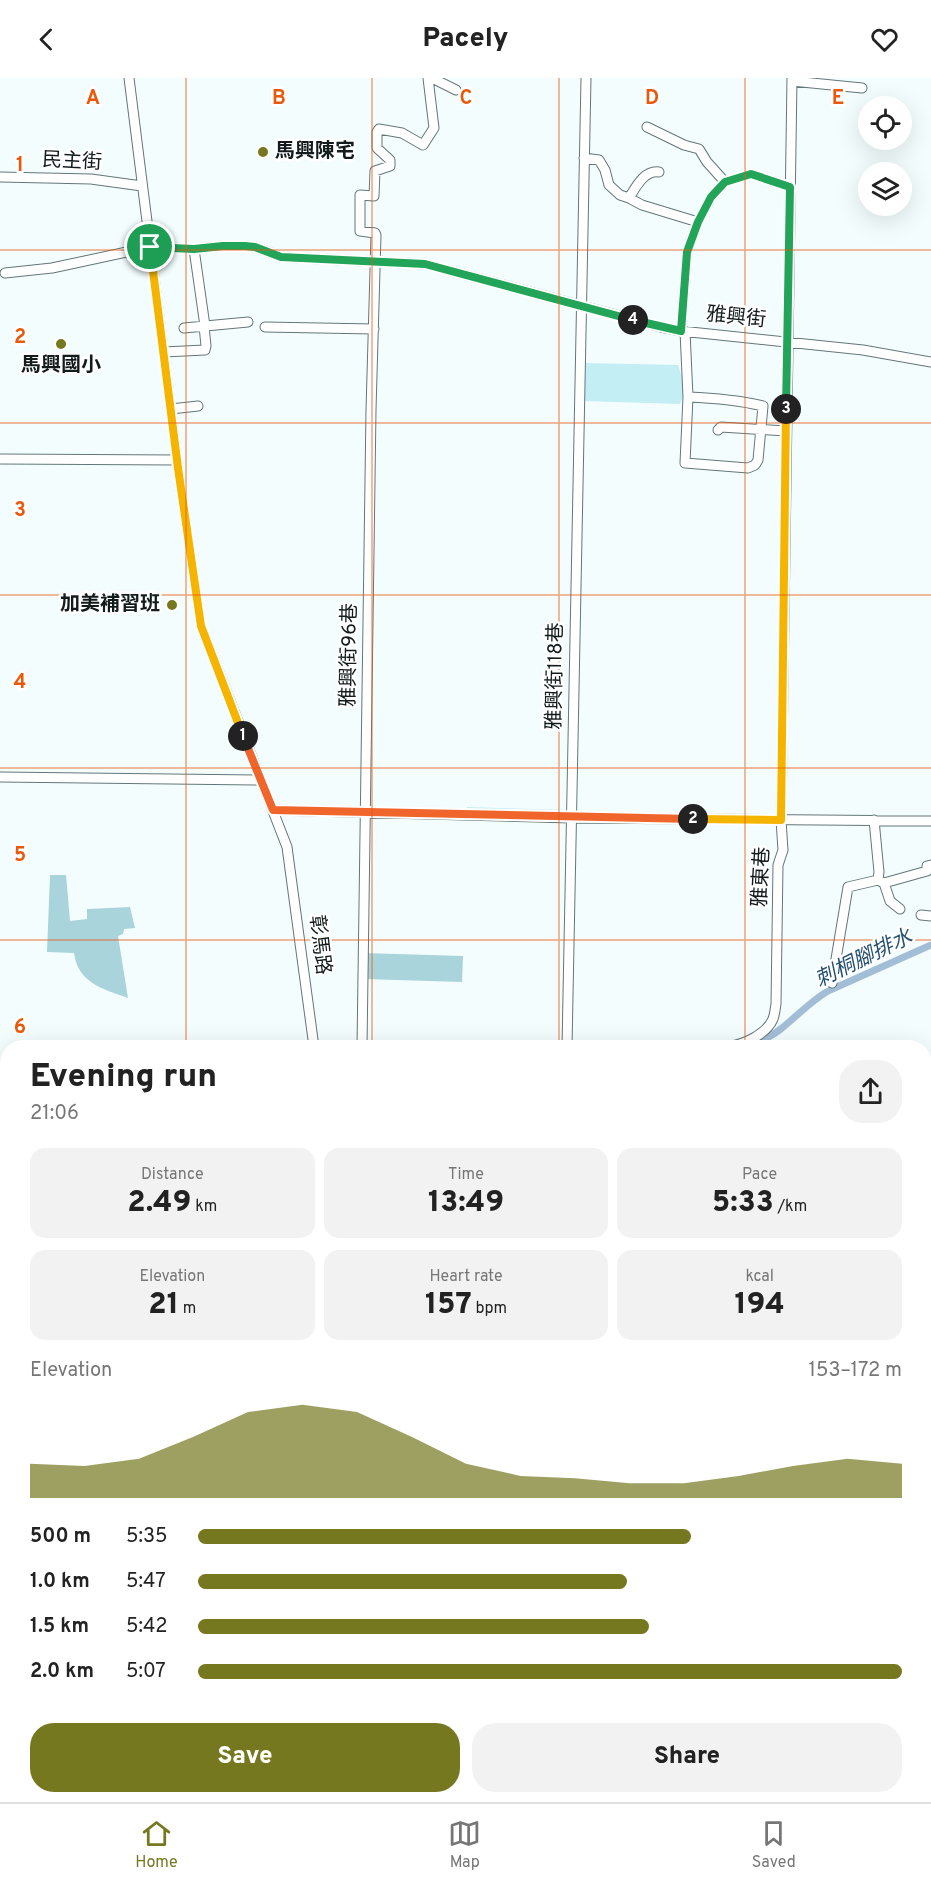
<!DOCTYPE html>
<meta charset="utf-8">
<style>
:root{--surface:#fff;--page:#f2f2f2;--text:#222;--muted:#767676;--line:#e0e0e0;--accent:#767820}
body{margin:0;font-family:Overpass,"Noto Sans TC",sans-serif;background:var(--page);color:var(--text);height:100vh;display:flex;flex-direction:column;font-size:22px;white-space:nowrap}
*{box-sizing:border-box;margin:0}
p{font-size:20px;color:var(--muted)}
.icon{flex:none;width:33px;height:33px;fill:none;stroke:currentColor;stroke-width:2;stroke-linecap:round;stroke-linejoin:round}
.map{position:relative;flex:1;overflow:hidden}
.side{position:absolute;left:0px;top:962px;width:932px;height:764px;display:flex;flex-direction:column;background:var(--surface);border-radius:24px 24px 0 0;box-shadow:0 6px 24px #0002}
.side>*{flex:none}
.fabs{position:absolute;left:858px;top:18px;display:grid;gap:12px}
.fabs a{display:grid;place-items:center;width:54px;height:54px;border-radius:50%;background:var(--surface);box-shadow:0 6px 24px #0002;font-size:30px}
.pin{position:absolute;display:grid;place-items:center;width:51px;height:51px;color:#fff;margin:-26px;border:3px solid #fff;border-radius:50%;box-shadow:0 2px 6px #0007}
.km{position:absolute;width:30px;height:30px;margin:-15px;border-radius:50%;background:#222;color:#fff;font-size:16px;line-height:30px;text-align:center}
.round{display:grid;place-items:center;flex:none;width:63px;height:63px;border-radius:24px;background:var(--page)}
.head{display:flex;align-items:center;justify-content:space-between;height:102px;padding:0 30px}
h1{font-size:33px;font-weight:800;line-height:45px}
.figures{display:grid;grid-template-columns:repeat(3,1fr);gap:9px;height:102px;padding:6px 30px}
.figures div{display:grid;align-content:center;border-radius:15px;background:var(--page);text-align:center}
.figures b{font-size:30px;font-weight:800}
.figures small{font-size:16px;font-weight:400}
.figures p{font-size:16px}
.chart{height:168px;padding:12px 30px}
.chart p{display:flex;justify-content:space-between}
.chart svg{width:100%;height:108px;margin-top:6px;fill:var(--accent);opacity:.7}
.action{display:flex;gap:12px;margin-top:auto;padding:12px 30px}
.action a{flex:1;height:69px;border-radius:24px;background:var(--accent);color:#fff;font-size:24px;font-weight:800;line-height:69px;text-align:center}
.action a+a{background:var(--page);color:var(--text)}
ul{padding:0 30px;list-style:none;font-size:20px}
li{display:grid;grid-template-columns:96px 72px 1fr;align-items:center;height:45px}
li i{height:15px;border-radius:8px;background:var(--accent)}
header{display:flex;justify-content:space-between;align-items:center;height:78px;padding:0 30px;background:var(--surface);font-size:27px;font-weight:800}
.tab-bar{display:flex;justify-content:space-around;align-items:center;height:84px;border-top:2px solid var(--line);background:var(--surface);font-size:16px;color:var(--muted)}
.tab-bar a{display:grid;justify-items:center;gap:3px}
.tab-bar .current{color:var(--accent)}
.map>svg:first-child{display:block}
.green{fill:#c2eef4}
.forest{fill:#a9d4db}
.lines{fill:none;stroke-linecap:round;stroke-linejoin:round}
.stream{stroke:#778d9f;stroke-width:2}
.canal{stroke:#a2bed7;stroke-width:7}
.minor-casing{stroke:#637679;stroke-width:11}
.minor{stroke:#fff;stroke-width:9}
.split-1-casing{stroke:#fff;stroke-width:12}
.split-2-casing{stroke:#fff;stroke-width:12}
.split-3-casing{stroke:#fff;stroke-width:12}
.split-4-casing{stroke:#fff;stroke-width:12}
.split-5-casing{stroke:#fff;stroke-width:12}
.split-1{stroke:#f5b400;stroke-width:8}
.split-2{stroke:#f0652b;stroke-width:8}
.split-3{stroke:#f5b400;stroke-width:8}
.split-4{stroke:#22a559;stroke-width:8}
.split-5{stroke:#22a559;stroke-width:8}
.grid{fill:none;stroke:#e8590c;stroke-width:1.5;stroke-opacity:0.55}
.poi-dot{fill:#767820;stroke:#fff;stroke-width:2}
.labels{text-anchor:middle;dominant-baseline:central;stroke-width:5;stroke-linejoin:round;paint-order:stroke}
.poi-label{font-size:20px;font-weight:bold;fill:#131b1c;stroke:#fff;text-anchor:start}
.street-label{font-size:20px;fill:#131b1c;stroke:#fff}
.water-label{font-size:21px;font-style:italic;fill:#245073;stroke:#fff}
.grid-label{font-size:20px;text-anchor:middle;font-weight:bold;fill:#e8590c;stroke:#fff;stroke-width:5;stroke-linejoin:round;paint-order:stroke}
</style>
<header><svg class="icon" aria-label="back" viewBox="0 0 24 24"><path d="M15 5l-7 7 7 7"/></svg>Pacely<svg class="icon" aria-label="heart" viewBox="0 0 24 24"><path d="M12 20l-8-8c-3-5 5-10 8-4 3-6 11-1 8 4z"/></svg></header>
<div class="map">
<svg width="931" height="1724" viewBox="0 0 931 1724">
<rect width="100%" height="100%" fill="#f4fdfe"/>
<!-- green -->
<path class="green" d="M584 285 678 287 686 312 680 326 583 323Z
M467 729 566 732 564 737 467 734Z
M924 1381 931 1382V1452L924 1456Z"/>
<!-- forest -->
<path class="forest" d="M50 797H66L70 843 87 841V831L130 829 135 850 124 851 123 856 118 858 128 920C103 911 78 905 74 875L47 874Z
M363 875 463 878 462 904 363 901Z
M924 1439 931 1440V1462L924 1465Z
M924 1522 931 1523V1557H924Z"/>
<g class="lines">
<!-- stream -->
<path class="stream" d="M466 1718 467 1724"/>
<!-- canal -->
<path class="canal" d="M755 969C763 961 774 957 782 950 798 937 811 923 828 913L931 867"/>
<defs>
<path id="minor" d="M129 0 178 390 201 548 287 769 314 969
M432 0 456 12
M792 3 862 10
M647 49 684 67 699 71 707 84 725 104
M584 80 599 82 605 92 609 107 620 117 629 120 642 127 698 144
M0 99 91 101 142 108
M629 120C636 109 644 92 659 94
M194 171 205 248
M5 195 52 190 150 169 194 171 223 168H245L255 169 281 179 425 186 661 249 681 253 863 272 931 284
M265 249 374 251
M184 250 248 244
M681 253 687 174 698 144 711 119 725 104 751 96 790 109
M685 253 688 319 685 385 748 390 755 387 758 382 763 328C738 322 714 320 688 319
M164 274 205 272 206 268 204 248
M171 331 198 328
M718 352 721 349 786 353
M0 381 177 382
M0 699 260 702
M273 732 571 740 931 743
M878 802 884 805 927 793V788L931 787
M884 805 890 823 900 831
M921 837 931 838
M832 905 848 809 878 802 879 794 874 742
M362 969 371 332 376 157 375 155 360 153V117L374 118 375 93 390 88V82L377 70V54L379 51 402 55 423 67 434 50 428 0
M567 969 586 0
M728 969C744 966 766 957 773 941 775 936 775 931 776 926L778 787 783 772 781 742 792 0
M0 1432 8 1442
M924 1666H931
M212 1718 217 1724
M233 1724 234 1718
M538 1724 540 1718"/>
</defs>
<!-- minor casing -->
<use href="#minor" class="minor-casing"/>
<!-- minor -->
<use href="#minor" class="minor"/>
</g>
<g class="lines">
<defs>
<path id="split-1" d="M150 169 178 390 201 548 243 658"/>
<path id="split-2" d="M243 658 273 732 693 741"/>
<path id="split-3" d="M693 741 781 742 786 331"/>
<path id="split-4" d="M633 242 681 253 687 174 698 144 711 119 725 104 751 96 790 109 786 331"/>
<path id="split-5" d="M150 169 194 171 223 168H245L255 169 281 179 425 186 633 242"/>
</defs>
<!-- split-1 casing -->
<use href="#split-1" class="split-1-casing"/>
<!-- split-2 casing -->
<use href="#split-2" class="split-2-casing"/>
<!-- split-3 casing -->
<use href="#split-3" class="split-3-casing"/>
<!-- split-4 casing -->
<use href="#split-4" class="split-4-casing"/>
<!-- split-5 casing -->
<use href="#split-5" class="split-5-casing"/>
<!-- split-1 -->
<use href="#split-1" class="split-1"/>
<!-- split-2 -->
<use href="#split-2" class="split-2"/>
<!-- split-3 -->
<use href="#split-3" class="split-3"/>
<!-- split-4 -->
<use href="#split-4" class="split-4"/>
<!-- split-5 -->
<use href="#split-5" class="split-5"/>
</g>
<!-- grid -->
<path class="grid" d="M186 0V969M372 0V969M559 0V969M745 0V969M0 172H931M0 345H931M0 517H931M0 690H931M0 862H931M0 1034H8M924 1034H931M0 1207H8M924 1207H931M0 1379H8M924 1379H931M0 1552H8M924 1552H931M186 1718V1724M372 1718V1724M559 1718V1724M745 1718V1724"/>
<!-- markers -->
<g class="poi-dot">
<circle cx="263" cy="74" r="6"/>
<circle cx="61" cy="266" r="6"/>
<circle cx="172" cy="527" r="6"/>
</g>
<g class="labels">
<!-- poi labels -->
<g class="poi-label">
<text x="275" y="74">馬興陳宅</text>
<text x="61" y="288" text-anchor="middle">馬興國小</text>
<text x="160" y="527" text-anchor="end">加美補習班</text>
</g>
<!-- street labels -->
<g class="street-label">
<text transform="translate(72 84) rotate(3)">民主街</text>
<text transform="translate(736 240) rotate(6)">雅興街</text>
<text transform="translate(350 577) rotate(-89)">雅興街96巷</text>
<text transform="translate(556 598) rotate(-89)">雅興街118巷</text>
<text transform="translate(762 799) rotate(-87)">雅東巷</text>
<text transform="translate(319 867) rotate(83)">彰馬路</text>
</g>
<!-- water labels -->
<g class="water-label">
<text transform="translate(864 881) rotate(-26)">刺桐腳排水</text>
</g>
</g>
<g class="grid-label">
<text x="93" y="26">A</text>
<text x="279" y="26">B</text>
<text x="466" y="26">C</text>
<text x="652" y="26">D</text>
<text x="838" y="26">E</text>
<text x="20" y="93">1</text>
<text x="20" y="265">2</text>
<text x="20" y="438">3</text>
<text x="20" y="610">4</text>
<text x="20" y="783">5</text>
<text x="20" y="955">6</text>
</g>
</svg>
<div class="fabs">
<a><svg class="icon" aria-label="locate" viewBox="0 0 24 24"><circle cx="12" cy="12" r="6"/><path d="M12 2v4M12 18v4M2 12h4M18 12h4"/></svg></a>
<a><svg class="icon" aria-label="layers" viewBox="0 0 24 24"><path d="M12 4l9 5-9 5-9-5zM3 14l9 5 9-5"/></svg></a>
</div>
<div class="pin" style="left:150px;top:169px;background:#1e9e55"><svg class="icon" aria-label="arrive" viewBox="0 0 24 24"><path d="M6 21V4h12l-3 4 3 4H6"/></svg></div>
<b class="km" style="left:243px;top:658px">1</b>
<b class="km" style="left:693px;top:741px">2</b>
<b class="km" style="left:786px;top:331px">3</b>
<b class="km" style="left:633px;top:242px">4</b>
<section class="side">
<div class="head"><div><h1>Evening run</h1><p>21:06</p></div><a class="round"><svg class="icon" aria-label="share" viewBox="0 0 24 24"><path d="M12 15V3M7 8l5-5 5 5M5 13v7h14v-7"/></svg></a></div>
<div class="figures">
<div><p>Distance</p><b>2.49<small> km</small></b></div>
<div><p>Time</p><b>13:49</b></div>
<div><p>Pace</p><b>5:33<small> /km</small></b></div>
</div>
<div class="figures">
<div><p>Elevation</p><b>21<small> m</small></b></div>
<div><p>Heart rate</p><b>157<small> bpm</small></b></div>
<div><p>kcal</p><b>194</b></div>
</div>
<div class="chart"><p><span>Elevation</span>153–172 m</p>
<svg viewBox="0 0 160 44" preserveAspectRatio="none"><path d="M0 44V30L10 31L20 28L30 19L40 9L50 6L60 9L70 19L80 30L90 35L100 36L110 38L120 38L130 35L140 31L150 28L160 30V44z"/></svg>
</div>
<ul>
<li><b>500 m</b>5:35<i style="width:70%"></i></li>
<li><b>1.0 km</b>5:47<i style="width:61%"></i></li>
<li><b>1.5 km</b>5:42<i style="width:64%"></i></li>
<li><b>2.0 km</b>5:07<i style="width:100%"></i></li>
</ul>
<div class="action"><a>Save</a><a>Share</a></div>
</section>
</div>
<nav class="tab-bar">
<a class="current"><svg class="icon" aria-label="home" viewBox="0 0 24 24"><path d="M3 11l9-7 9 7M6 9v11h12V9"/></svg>Home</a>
<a><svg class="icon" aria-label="map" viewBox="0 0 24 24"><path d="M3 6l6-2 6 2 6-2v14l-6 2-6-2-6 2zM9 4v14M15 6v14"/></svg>Map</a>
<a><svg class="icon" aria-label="saved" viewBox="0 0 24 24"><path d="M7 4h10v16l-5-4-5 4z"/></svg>Saved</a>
</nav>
